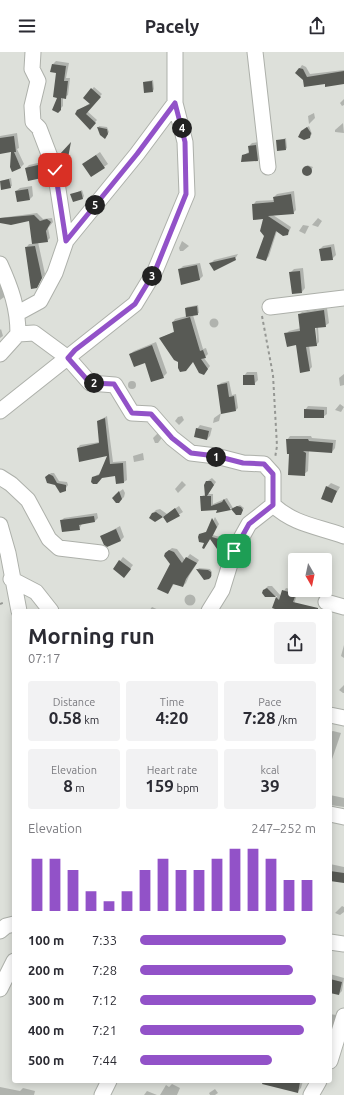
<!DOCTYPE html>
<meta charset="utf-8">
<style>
:root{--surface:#fff;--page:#f2f2f3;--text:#2b2b33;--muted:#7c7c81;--accent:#9252c8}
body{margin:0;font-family:Ubuntu,sans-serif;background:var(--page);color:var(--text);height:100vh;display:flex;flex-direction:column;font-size:15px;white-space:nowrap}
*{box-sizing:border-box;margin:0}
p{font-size:13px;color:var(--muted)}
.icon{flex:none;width:22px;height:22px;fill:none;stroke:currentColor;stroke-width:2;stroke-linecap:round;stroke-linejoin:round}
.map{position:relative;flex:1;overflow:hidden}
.panel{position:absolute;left:12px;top:557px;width:320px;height:474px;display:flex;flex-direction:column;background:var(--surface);border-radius:4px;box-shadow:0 2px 10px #0003}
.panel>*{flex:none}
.needle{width:26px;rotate:171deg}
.controls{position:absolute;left:288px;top:501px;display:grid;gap:8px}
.controls a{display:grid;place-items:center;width:44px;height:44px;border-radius:4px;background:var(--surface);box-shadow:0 2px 10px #0003;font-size:20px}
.pin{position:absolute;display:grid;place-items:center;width:34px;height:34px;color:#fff;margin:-17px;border-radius:8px;box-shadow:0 2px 6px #0006}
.km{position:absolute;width:20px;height:20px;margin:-10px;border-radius:50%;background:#222;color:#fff;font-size:11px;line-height:20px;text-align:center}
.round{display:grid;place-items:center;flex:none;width:42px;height:42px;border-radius:4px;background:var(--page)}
.headline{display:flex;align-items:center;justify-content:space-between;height:68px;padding:0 16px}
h1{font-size:22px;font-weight:600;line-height:30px}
.figures{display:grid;grid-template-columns:repeat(3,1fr);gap:6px;height:68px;padding:4px 16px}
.figures div{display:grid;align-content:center;border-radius:4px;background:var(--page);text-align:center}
.figures b{font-size:17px;font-weight:600}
.figures small{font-size:11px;font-weight:400}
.figures p{font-size:11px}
.chart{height:112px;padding:8px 16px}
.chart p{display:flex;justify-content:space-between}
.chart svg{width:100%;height:72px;margin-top:4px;stroke:var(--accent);stroke-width:6}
ul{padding:0 16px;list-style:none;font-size:13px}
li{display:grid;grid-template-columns:64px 48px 1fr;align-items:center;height:30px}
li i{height:10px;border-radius:5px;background:var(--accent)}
header{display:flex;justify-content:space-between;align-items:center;height:52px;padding:0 16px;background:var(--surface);font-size:18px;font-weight:600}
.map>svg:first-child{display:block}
.shadow{fill:#0003;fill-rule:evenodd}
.building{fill:#585a55}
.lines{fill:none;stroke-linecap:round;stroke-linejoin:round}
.minor-casing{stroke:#adb0aa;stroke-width:17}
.path{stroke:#959793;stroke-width:2;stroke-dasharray:3 3;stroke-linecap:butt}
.minor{stroke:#fff;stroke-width:15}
.route-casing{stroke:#fff;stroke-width:8}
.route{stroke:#9252c8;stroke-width:5}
</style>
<header><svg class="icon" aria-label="menu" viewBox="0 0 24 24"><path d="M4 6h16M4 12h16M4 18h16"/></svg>Pacely<svg class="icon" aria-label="share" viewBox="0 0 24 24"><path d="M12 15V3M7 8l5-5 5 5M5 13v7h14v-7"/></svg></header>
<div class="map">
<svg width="344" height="1043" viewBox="0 0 344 1043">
<rect width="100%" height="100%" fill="#dde0da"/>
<!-- shadow -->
<path class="shadow" d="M56 9 69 11 66 26H70L68 43 63 46V54L60 57 57 20 53 12Z
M302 13 306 15 310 22 344 18V31H325L305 34 300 16Z
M153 28 154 37 153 39 144 30Z
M94 35 102 42 87 59 97 68 90 76 78 59 90 51 84 46Z
M344 47V53L342 54 340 51Z
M314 61 315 66 309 72 308 64Z
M343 71 344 81 335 80V78Z
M99 74 107 75 109 80 106 84 98 76Z
M309 74 312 82 309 85 304 77Z
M17 81 19 96 17 97 24 112 21 115 12 99 0 101V84Z
M286 86 287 96 286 97 277 89Z
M259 90 261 105 258 108 243 104 250 99 249 94 252 91Z
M100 100 108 112 91 124 87 109Z
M42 110 44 121 41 125 26 116 29 113Z
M307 113 313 115 309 122 303 120Z
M11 126 12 134 10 135 1 129Z
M32 134 33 144 30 147 16 139 20 136Z
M82 138 84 144 83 146 71 143Z
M294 139 296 158 293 161 273 163 291 175 289 180 277 179 269 204 266 208 264 166 253 153 256 149 275 148 274 145 277 142Z
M37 161 43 167 52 166 53 170 48 176 50 186 47 189 38 190 45 222 36 235 26 196 29 192H33L30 168 0 169V166Z
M318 166 322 169 318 175 312 173Z
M303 173 309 174 305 182 299 179Z
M182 189 189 194 183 199H180L179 196Z
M334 192 336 203 332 207 320 197 323 194Z
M238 202 235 207 211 211 214 208Z
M200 211 203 224 199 228 179 218 183 214Z
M303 216 305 236 302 240 290 221 294 217Z
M0 225 7 243 0 248Z
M198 253 199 261 193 263 203 297 206 296 208 302 204 306 210 314 204 322 194 309 179 310 161 286 175 279 173 270 175 267 187 264 186 256 187 255Z
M327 256 329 271 325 274 318 275 319 290 316 293H309L312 315 309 318 297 292 286 282 289 279 301 276 299 263 302 260ZM314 271H316L317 291H315Z
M209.5 271a4.5 4.5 0 1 1 9 0a4.5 4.5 0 1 1-9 0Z
M1 277 3 284 0 286V278Z
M156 290 167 321 163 325 145 310 130 302 134 299Z
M247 320H257L258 328 254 332 244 324Z
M344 322V333L340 334 339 326Z
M229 329 232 343 236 342 238 356 236 358 218 334 221 331Z
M128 333a4 4 0 1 1 8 0a4 4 0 1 1-8 0Z
M340 352 344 355 341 360 335 358Z
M308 354 327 355V362L323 365 305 358Z
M221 361 219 369 213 371 214 366Z
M107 364 113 410 126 409 127 428 124 430 116 422 93 425 101 421 109 403 80 408 78 396 80 393 100 390 98 369Z
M182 364 184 368 179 373 175 369 178 365Z
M200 373 212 376 210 384 207 387 197 377Z
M159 380 164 383 158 391H155L153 386Z
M290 384H311L312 386 336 388 335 396 332 400 309 398 308 419 304 422 290 401 287 388Z
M143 401 144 408 134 410 133 404Z
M51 421H54L59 429 67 430 68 433 64 439 46 426Z
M212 426 216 430 208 442H213V452L227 446 233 456 240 453 244 456 241 461 238 463 231 456 218 460 219 457 202 458V444L206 442V430Z
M182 429 186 433 178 441 175 437Z
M331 431 340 435 331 450 327 435Z
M123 437 125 441 124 445 120 449 114 447 115 443Z
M179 454 183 460 167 470 163 464 156 468 151 463 156 458 160 457 167 462Z
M97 461 98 466 95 469 82 472 79 477 61 469 64 466Z
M215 465 219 472 213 483 223 486 225 490 221 495 211 486 204 496 205 490 201 482 208 479Z
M120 474 124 485 121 488 102 484Z
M172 496 177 497 185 508 190 502 199 508 189 524 186 531 183 534 174 532 168 541 171 512 168 499Z
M123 505 133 513 127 521 114 517Z
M199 516 210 517 212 520V524L210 525 198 517Z
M268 534H272L281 544 286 536 298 539 293 556 295 559H284L273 556 277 544H266L265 537Z
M184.5 548a5.5 5.5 0 1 1 11 0a5.5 5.5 0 1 1-11 0Z
M152 555 161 559H149Z
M344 593V606L341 604Z
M344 633V641H343L339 638Z
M333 679 341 681 330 713V680Z
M330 743 344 746V755L330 753Z
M330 812 344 815V830L330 828Z
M342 854 344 855V860L340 863 335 861Z
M330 922 344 926 342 939 339 942 330 940Z
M330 962 336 963 330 984Z
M260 1029H303L301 1036 297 1040Z
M172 1032 180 1036 177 1043H160L166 1033 169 1035Z
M0 1035 20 1039 23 1036 35 1039 34 1043H0Z
M215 1037 218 1041 215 1043H210L209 1041Z
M147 1039 157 1043H144Z"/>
<!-- building -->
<path class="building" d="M52 12 66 14 64 29H68L66 47 61 46V58L58 61 52 58 57 46 53 45 56 21 50 20Z
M299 16 303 17 307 25 344 19V32L325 35V32L304 35 303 28 295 21Z
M152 29 153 40 144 41 143 30Z
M91 36 101 45 86 62 96 71 90 78 75 62 77 58 90 52 83 46Z
M97 75 107 77 108 82 105 87 100 83Z
M307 75 311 81 310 86 304 88 298 85 301 79Z
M14 84 16 100H14L21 116 12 120 10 115 11 100 0 102V86Z
M285 87 286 98 277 99 276 88Z
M71 90 68 106 61 108 59 103Z
M256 93 258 109 241 110 242 103 249 101 248 94Z
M96 103 105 116 91 125 82 112Z
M38 113 42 126 28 129 25 116Z
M302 119a5 5 0 1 1 10 0a5 5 0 1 1-10 0Z
M9 127 11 136 1 138 0 129Z
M28 137 30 148 17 150 15 139Z
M81 139 83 147 73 150 70 142Z
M291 142 294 162 268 164 289 178 288 183 283 184 276 179 266 209 256 206 264 184 260 179 263 167 253 168 252 152 274 150 273 145Z
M34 163 40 169 47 167 51 170 46 179 48 190 32 192 29 169 11 173 0 171V166Z
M35 194 42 226 37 236 31 237 25 195Z
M331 195 333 208 321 209 319 197Z
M235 205 236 208 214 219 209 211Z
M197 213 200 228 181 233 178 217Z
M300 219 302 241 292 242 289 220Z
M197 254 198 263 186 265 185 256Z
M324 258 326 275 315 276 317 294 306 295 310 319 300 321 296 293 287 295 284 281 300 279 298 262Z
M190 265 200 299 203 298 206 306 201 307 208 317 204 323 199 321 193 310 186 319 180 320 178 316V310L174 308 159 286 174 280 172 270Z
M152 293 164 326 151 330 145 311 134 315 129 302Z
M243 323H254L255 333H243Z
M227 331 229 345 234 344 236 359 221 362 217 333Z
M304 357 324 358V366H304Z
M105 366 110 412 123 411 124 431 116 432 115 424 102 426 97 432H93L91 430 92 425 99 423 107 404 79 410 77 396 99 391 97 369Z
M196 376 209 379 207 388 194 385Z
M286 387H308L309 389 333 391 332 401 303 399 306 401 305 424 288 423 289 402H287Z
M49 422 53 424 57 431 66 433V439L60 441 55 433 47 431 45 425Z
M206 429H211L214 433 207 444H211V454L222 450 224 447 231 458 216 461 217 458 201 459 200 444H205L204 433Z
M326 434 337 439 332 451 321 447Z
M119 439 122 447 119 451H116L112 446Z
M237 454 241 455 243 458 241 463H236L231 457Z
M175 456 180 464 167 471 163 465 155 470 149 466 152 461 156 460 163 465Z
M94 464 95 470 79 473 80 478 62 480 60 468Z
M212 466 217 475 212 485 222 488 223 493 222 496 217 497 210 487 204 497 202 496 204 491 199 490 198 485 199 482 206 480Z
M116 477 121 489 107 495 104 493 100 484Z
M169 498 174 500 182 511 186 505 197 511 186 527 183 535 173 532 168 542 157 537 170 512 164 504 165 501Z
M119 508 131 517 124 526 113 517Z
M196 517 208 518 211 520V525L209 527 204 528Z
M267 536 279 548 282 538 296 542 293 550 318 556V559H281L272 556 276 545H265L262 541 263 538Z
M330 819 344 821V831L330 829Z
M330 927 342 930 339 943 330 941Z
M263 1029H295L300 1030 298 1041 262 1032Z"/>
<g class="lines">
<defs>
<path id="minor" d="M33 0 32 17 38 29 32 54 33 70 39 76 55 118 66 189
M255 0 268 115
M0 212C11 236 18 256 18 282L0 302
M270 255 344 246
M18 261 40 249 55 221 66 189 137 102 175 51
M18 282 34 281 68 306 90 331 115 333 132 361 151 362 172 386 191 401 216 404 243 411 264 412 273 422V453C295 473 317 474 344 484
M0 359 135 252 155 219 187 142 185 90 175 51V0
M0 425 11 432 28 448 49 487 59 496 101 501
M0 473 8 501 19 559
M11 527 36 540 51 559
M326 550 344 555
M209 559 222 538 234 499 249 472 273 453
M330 663 344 666
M330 762 344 765
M0 879 6 874 14 872
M330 890 344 892
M0 937 14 909
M330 1009 344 964
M102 1043 109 1029
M311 1043 319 1029"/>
</defs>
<!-- minor casing -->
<use href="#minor" class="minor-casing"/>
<!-- path -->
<path class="path" d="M262 264 273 323 277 394 275 406
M0 552 5 550"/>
<!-- minor -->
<use href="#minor" class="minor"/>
</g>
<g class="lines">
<defs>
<path id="route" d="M55 118 66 189 137 102 175 51 185 90 186 142 155 219 135 252 75 298 68 306 90 331 114 332 132 361 151 362 172 386 191 401 216 404 243 411 264 412 273 422V453L249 472 234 499"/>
</defs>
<!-- route casing -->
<use href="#route" class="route-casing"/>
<!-- route -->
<use href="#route" class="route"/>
</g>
</svg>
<div class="controls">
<a><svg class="needle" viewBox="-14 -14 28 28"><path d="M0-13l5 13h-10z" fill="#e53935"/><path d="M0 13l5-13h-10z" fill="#7c7c81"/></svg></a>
</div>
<div class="pin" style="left:234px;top:499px;background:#1e9e55"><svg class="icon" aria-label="arrive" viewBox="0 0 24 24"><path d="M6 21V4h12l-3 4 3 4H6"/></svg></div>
<div class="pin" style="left:55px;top:118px;background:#d93025"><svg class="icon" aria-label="check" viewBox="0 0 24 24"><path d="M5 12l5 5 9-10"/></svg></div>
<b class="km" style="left:216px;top:405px">1</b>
<b class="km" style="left:94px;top:331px">2</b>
<b class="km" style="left:152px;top:224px">3</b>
<b class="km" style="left:182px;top:76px">4</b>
<b class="km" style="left:95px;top:153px">5</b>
<section class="panel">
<div class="headline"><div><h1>Morning run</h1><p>07:17</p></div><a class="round"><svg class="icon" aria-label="share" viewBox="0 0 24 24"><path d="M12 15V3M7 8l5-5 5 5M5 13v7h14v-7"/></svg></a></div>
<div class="figures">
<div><p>Distance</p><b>0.58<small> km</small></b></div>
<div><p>Time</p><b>4:20</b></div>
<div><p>Pace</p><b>7:28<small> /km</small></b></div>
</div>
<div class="figures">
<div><p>Elevation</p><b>8<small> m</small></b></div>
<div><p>Heart rate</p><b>159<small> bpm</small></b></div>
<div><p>kcal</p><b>39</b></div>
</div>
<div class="chart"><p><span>Elevation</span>247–252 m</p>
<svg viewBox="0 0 160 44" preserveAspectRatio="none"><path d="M5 44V12M15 44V12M25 44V19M35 44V32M45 44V38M55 44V32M65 44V19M75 44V12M85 44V19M95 44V19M105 44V12M115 44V6M125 44V6M135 44V12M145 44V25M155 44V25"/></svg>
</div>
<ul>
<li><b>100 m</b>7:33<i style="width:83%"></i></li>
<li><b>200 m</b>7:28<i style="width:87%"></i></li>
<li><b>300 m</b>7:12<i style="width:100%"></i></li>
<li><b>400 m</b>7:21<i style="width:93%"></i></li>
<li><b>500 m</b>7:44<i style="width:75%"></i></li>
</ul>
</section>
</div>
